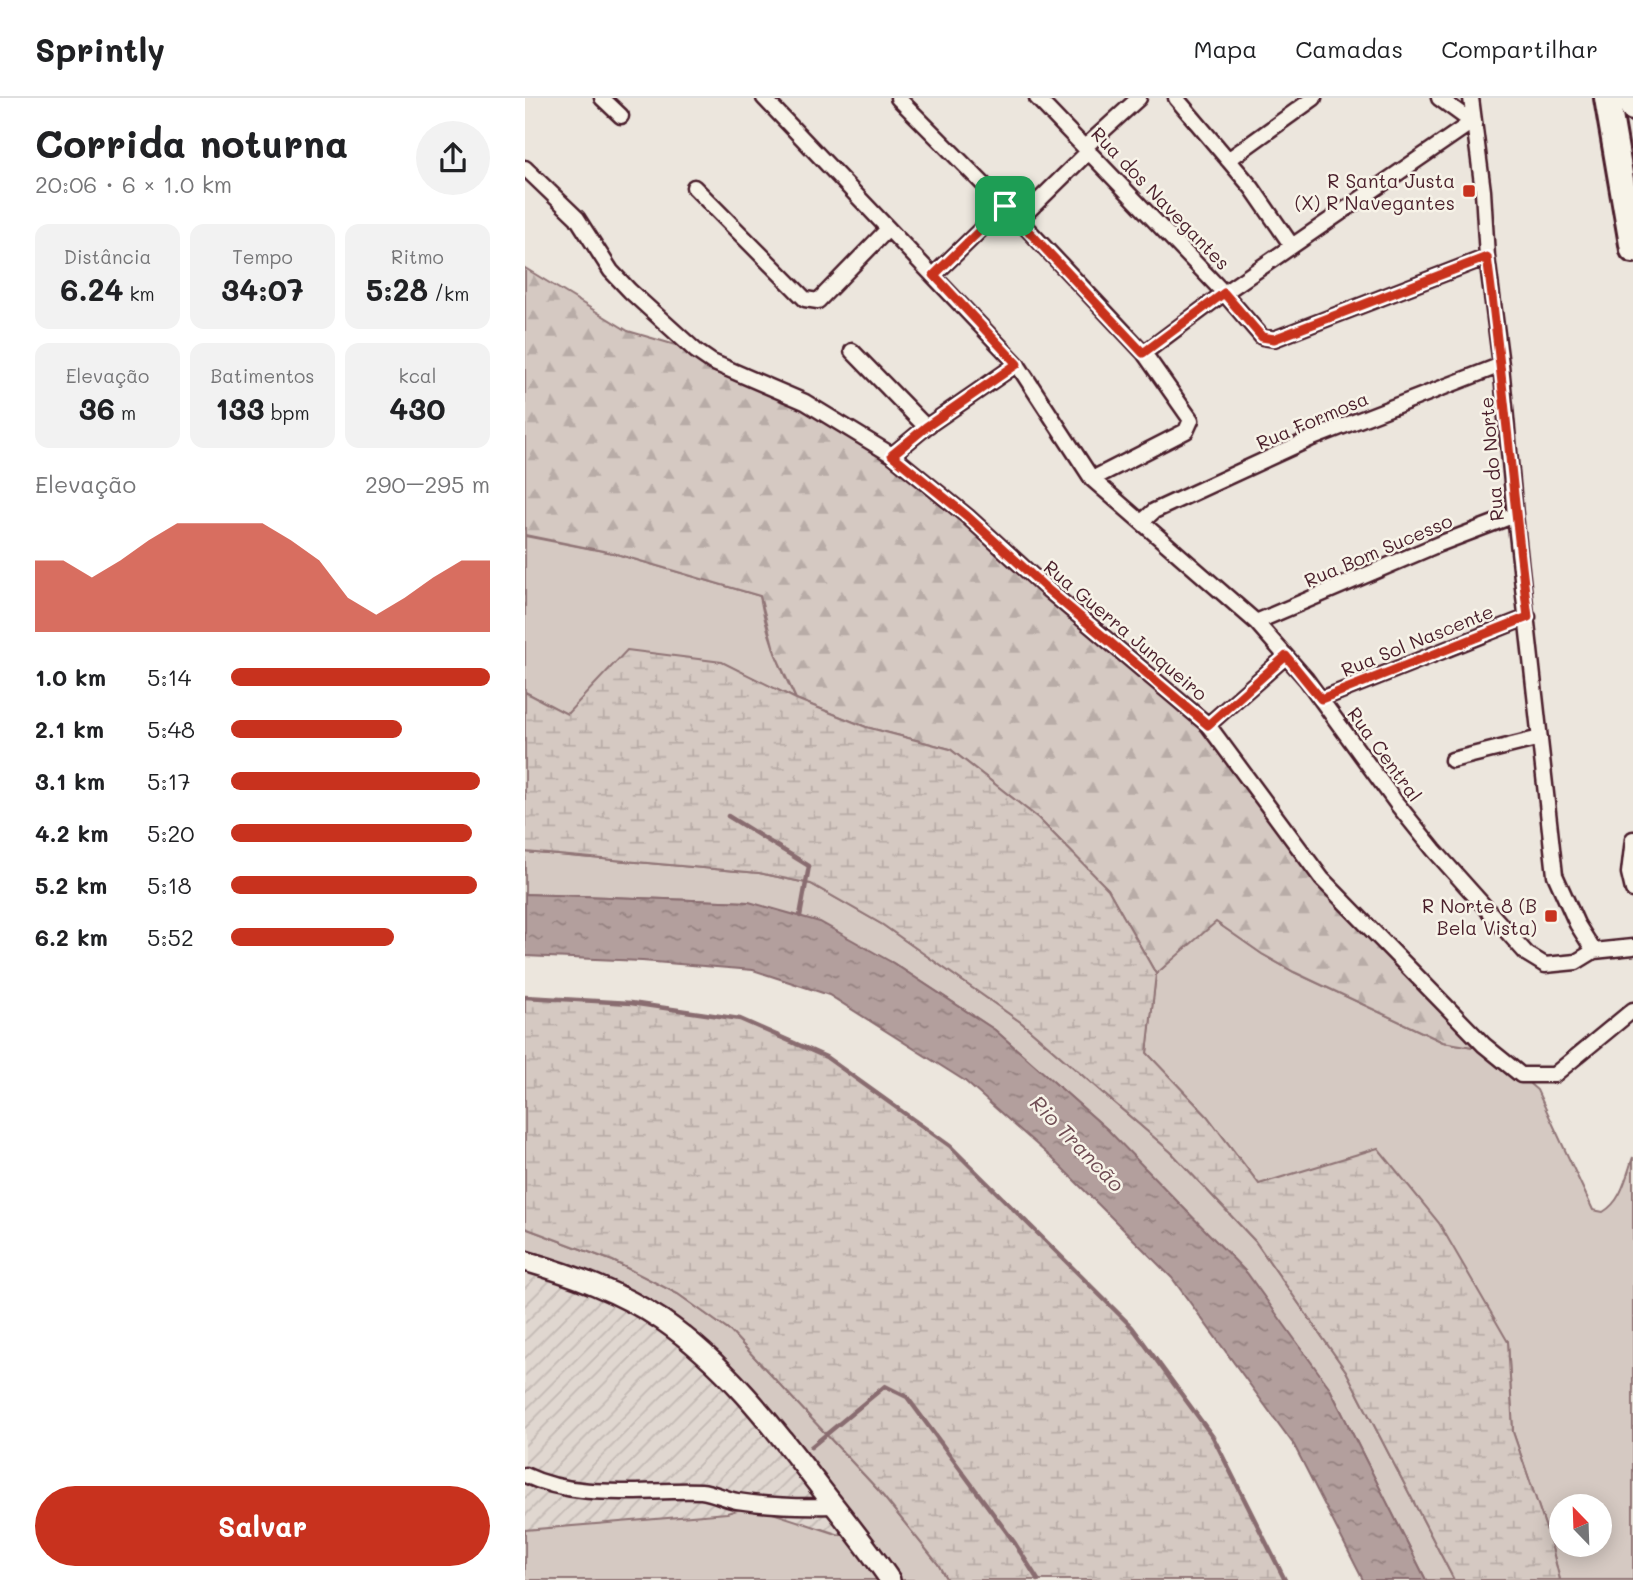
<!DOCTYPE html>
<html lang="pt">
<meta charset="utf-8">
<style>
:root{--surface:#fff;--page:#f2f2f2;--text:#202124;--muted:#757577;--line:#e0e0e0;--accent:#c8321e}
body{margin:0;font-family:Mali,sans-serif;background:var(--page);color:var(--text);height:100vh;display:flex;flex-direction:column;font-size:26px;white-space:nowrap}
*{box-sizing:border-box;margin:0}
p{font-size:23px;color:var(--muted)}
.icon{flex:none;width:38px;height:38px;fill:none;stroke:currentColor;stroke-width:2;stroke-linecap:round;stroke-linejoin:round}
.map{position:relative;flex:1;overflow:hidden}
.details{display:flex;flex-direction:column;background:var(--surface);width:525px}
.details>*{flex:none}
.needle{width:46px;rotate:337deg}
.controls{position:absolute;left:1024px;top:1396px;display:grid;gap:14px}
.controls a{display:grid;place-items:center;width:63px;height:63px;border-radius:50%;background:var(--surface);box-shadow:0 4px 18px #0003;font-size:35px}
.pin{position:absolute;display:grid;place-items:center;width:60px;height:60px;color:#fff;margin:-30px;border-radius:14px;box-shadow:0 4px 10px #0006}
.round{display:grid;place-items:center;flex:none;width:74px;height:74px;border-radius:37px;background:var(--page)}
.overview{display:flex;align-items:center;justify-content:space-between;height:119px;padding:0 35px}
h1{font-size:38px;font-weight:700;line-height:52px}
.metrics{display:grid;grid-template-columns:repeat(3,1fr);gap:10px;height:119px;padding:7px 35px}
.metrics div{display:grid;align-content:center;border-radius:14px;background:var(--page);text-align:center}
.metrics b{font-size:30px;font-weight:700}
.metrics small{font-size:19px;font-weight:400}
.metrics p{font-size:19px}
.chart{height:196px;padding:14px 35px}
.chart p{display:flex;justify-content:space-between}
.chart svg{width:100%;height:126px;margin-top:7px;fill:var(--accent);opacity:.7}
.cta{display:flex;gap:14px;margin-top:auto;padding:14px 35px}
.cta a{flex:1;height:80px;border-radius:42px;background:var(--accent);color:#fff;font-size:28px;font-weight:700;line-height:80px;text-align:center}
ul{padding:0 35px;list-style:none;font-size:23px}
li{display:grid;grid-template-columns:112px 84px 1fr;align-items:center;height:52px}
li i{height:18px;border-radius:9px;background:var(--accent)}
header{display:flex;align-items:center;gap:42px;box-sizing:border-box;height:98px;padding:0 35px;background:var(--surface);border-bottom:2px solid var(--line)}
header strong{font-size:33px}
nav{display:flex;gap:38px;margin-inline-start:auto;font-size:24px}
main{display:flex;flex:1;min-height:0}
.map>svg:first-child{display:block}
.industrial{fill:url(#industrial-furrows)}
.grass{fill:#d5c9c2;stroke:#907476;stroke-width:2;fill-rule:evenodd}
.forest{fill:url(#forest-firs);stroke:#907476;stroke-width:2}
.wetland{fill:url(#wetland-marsh);stroke:#907476;stroke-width:2}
.water{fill:url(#water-ripples);stroke:#896c6f;stroke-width:2}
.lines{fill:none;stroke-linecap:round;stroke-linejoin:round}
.stream{stroke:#896c6f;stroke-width:4.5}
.street-casing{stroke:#4a1f2b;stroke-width:19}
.secondary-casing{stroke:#4a1f2b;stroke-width:24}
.highway-casing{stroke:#4a1f2b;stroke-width:30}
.street{stroke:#f7f3e8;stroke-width:14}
.secondary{stroke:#f7f3e8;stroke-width:19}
.highway{stroke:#f7f3e8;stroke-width:24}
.route-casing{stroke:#fff;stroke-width:14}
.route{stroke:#c8321e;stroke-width:9}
.poi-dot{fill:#c8321e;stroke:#f7f3e8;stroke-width:2.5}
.labels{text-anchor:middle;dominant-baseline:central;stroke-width:5;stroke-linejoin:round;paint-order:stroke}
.poi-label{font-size:19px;fill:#4a1f2b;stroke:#f7f3e8;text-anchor:end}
.street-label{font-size:19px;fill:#4a1f2b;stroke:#f7f3e8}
.water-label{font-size:21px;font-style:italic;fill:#6f4c53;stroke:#f7f3e8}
</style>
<header>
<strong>Sprintly</strong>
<nav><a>Mapa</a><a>Camadas</a><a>Compartilhar</a></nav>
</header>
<main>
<section class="details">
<div class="overview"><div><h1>Corrida noturna</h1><p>20:06 · 6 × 1.0 km</p></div><a class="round"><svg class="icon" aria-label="share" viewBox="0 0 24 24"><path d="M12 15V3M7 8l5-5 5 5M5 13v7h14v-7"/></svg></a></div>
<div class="metrics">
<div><p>Distância</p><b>6.24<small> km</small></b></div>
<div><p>Tempo</p><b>34:07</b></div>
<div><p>Ritmo</p><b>5:28<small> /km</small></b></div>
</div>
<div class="metrics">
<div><p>Elevação</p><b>36<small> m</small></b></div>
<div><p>Batimentos</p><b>133<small> bpm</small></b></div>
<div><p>kcal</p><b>430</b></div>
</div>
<div class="chart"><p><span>Elevação</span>290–295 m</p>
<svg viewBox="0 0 160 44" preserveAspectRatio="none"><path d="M0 44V19L10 19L20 25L30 19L40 12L50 6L60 6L70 6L80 6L90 12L100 19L110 32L120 38L130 32L140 25L150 19L160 19V44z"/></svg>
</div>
<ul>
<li><b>1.0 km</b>5:14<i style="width:100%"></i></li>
<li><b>2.1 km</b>5:48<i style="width:66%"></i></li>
<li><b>3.1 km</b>5:17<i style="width:96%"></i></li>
<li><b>4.2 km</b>5:20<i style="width:93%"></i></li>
<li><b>5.2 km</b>5:18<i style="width:95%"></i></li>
<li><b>6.2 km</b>5:52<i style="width:63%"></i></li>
</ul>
<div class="cta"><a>Salvar</a></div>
</section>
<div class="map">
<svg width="1108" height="1482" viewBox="0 0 1108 1482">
<defs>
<pattern id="industrial-furrows" width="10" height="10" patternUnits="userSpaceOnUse" patternTransform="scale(1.75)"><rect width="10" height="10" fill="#e0d7d0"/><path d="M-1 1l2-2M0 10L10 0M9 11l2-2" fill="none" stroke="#c2b8b3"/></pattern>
<pattern id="forest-firs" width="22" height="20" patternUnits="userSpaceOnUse" patternTransform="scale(1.75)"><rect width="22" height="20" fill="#d5c9c2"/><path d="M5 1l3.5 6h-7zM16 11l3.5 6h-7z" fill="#b8aca7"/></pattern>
<pattern id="wetland-marsh" width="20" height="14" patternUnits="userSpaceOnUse" patternTransform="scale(1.75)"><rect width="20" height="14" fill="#d5c9c2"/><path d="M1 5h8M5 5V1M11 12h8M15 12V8" fill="none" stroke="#b8aca7"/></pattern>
<pattern id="water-ripples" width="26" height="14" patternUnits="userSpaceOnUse" patternTransform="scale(1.75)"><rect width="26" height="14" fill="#b39f9d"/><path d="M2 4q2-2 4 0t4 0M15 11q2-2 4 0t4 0" fill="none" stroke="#948180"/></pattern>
</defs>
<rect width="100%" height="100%" fill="#ece6dd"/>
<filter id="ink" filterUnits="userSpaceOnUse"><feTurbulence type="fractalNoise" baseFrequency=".0143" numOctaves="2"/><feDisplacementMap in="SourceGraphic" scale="14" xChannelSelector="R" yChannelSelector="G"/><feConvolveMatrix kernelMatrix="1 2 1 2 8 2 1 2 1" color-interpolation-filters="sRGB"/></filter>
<g filter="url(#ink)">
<!-- industrial -->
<path class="industrial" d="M0 1172 40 1183 94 1207 134 1230 172 1259 247 1341 281 1387 319 1432 315 1437 226 1408 202 1415 0 1432Z"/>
<!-- grass -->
<path class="grass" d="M0 438 88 455 235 498C241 534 254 568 271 601L196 564 41 616 0 594Z
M0 754 234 775 286 786 358 827 497 925 646 1054 730 1143 821 1273 929 1482H901L804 1289 583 1032 470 932 368 865 223 804 0 796Z
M690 823 737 856 769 874 918 944 948 949 959 947 1012 992 1068 1112 1078 1114C1097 1103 1101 1079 1108 1059V1482H1035L1025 1442 988 1334 983 1243 734 1086 682 1018 622 955 631 876ZM1036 1409H1074V1447H1036Z
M0 1130 88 1163 153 1196 206 1234 354 1393 413 1466 422 1482H371L325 1411 233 1296 197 1260 0 1156Z
M226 1408 315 1437 319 1432 356 1482H0V1432L202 1415Z"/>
<!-- forest -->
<path class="forest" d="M0 170 103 233 171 253 367 357 683 627 798 781 959 947 948 949 918 944 769 874 737 856 691 824 631 876 583 791 513 720 425 651 341 629 271 601 250 555 235 498 88 455 0 437Z"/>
<!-- wetland -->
<path class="wetland" d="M102 552 197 564 271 601 341 629 425 651 513 720 583 791 631 876 622 955 682 1018 734 1086 853 1050 914 1125 983 1244 988 1334 1025 1442 1035 1482H929L821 1273 730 1143 646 1054 497 925 358 827 286 786 234 775 0 754V594L42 616Z
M0 899 106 905 215 921 301 959 425 1048 607 1229 688 1339 760 1482H422L413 1466 354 1393 206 1234 153 1196 88 1163 0 1130Z"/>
<!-- water -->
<path class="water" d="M0 796 224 804 295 824 368 865 470 932 583 1032 722 1175 804 1289 901 1482H838L769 1347 647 1180 528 1061 440 983 304 897 228 872 117 863 0 858Z"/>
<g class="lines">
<!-- stream -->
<path class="stream" d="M203 718 284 768 275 818
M0 899 106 905 215 921 301 959 425 1048 607 1229 688 1339 760 1482
M286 1349 360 1288 382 1299 489 1444 513 1482"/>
<defs>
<path id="street" d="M77 0 96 18
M239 0 492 266 567 381 731 524 781 581 872 706 909 752 1002 856 1020 867 1051 864 1069 853 1108 849
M373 0 494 122 619 255 666 322 661 333 567 381
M512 0 699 195 737 239 749 241 962 159
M651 0 727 90 767 148
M914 0 947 24
M946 0 958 93 962 159 976 267 990 417 1030 777 1052 826 1069 853
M560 49 614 0
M703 62 789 0
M0 70 52 120 86 173 105 193 171 253 187 264 280 304 367 357 442 418 522 491 683 627 797 781 959 947 996 977H1029L1108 912
M169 89 280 201 293 203 363 131
M494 122 564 53
M409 177 480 108
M327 253 401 329
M619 255 699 195 947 24
M367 357 401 329 492 266
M618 423 629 413 785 341 976 267
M731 524 914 446 990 417
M796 601 1003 519
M683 627 761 558
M927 662 1015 640
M1108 741 1104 775 1108 792
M0 1377C54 1403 118 1391 176 1393 188 1394 200 1401 212 1403 244 1408 276 1409 309 1408"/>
<path id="secondary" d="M0 1163C48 1177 95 1194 137 1222 199 1265 245 1324 291 1384 316 1417 342 1448 365 1482"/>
<path id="highway" d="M1082 0 1108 152
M1106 0 1108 10"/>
</defs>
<!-- street casing -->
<use href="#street" class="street-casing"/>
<!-- secondary casing -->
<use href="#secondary" class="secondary-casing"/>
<!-- highway casing -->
<use href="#highway" class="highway-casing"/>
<!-- street -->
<use href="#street" class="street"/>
<!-- secondary -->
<use href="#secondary" class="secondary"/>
<!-- highway -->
<use href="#highway" class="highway"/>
</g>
</g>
<g class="lines" filter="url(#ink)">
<defs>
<path id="route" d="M480 108 618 255 699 195 737 239 749 241 962 159C978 279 988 399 1003 519L796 601 761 558 683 627 522 491 442 418 367 357 401 329 492 266 409 177Z"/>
</defs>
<!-- route casing -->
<use href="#route" class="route-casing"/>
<!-- route -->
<use href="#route" class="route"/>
</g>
<!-- markers -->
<g class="poi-dot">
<rect x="937" y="86" width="14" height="14" rx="3.5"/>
<rect x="1019" y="811" width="14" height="14" rx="3.5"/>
</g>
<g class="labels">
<!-- poi labels -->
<g class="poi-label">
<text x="930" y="82">R Santa Justa<tspan x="930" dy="22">(X) R Navegantes</tspan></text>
<text x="1012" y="807">R Norte 8 (B<tspan x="1012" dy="22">Bela Vista)</tspan></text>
</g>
<!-- street labels -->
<g class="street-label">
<text transform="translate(636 100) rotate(46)">Rua dos Navegantes</text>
<text transform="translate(787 322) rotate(-23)">Rua Formosa</text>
<text transform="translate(966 361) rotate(-95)">Rua do Norte</text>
<text transform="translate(853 452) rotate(-23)">Rua Bom Sucesso</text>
<text transform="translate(601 532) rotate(40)">Rua Guerra Junqueiro</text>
<text transform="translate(892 542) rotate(-22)">Rua Sol Nascente</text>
<text transform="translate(860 656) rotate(54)">Rua Central</text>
</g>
<!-- water labels -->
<g class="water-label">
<text transform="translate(553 1045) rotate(46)">Rio Trancão</text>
</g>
</g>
</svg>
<div class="controls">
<a><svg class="needle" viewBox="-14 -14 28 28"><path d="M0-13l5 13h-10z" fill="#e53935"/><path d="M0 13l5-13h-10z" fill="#757577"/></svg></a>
</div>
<div class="pin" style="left:480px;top:108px;background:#1e9e55"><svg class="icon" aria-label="arrive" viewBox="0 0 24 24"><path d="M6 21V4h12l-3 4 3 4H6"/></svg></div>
</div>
</main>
